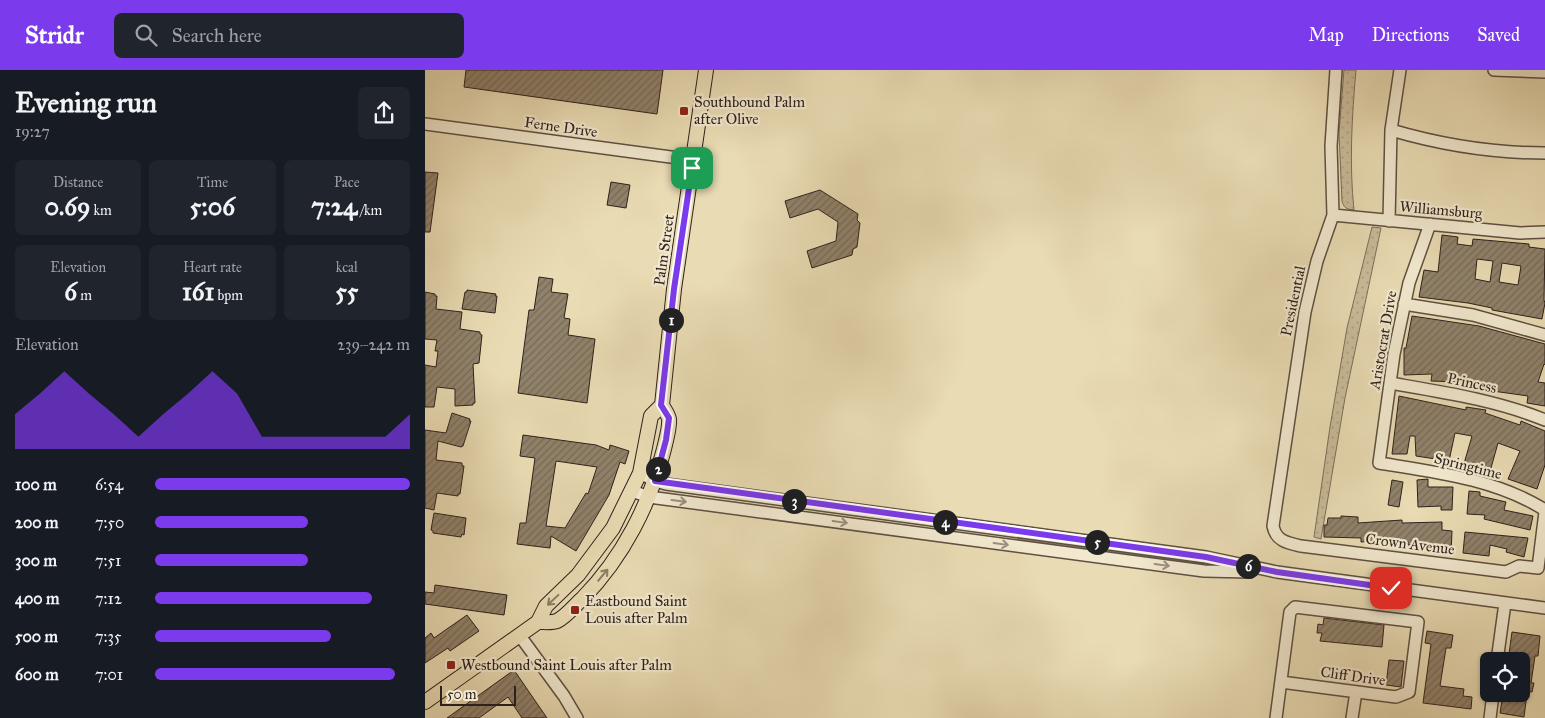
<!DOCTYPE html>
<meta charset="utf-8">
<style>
:root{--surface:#171b24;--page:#20242c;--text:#f1f3f6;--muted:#9ea1a6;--accent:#7c3aed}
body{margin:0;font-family:"IM FELL Great Primer",serif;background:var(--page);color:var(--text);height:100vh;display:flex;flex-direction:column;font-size:19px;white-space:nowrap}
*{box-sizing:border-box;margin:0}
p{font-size:16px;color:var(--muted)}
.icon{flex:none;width:28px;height:28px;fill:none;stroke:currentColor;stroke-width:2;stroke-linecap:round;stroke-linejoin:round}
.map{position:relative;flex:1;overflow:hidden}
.drawer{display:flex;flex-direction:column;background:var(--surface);width:425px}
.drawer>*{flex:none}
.fabs{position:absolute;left:1055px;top:582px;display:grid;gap:10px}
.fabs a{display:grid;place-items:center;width:50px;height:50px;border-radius:8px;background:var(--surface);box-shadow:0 1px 4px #0004;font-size:25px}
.scale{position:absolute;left:15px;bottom:12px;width:76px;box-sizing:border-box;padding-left:5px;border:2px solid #2f211c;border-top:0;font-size:14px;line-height:18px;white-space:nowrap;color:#2f211c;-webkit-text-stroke:4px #f1e8ce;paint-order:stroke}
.pin{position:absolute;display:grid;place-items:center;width:42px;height:42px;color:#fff;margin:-21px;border-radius:10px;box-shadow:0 2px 8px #0006}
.km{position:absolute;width:25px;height:25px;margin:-12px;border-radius:50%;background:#222;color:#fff;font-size:14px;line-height:25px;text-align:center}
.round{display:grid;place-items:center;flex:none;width:52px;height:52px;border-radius:8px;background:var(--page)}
.overview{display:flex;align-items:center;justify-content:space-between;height:85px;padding:0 15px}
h1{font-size:28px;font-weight:800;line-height:38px}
.metrics{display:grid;grid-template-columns:repeat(3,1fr);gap:8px;height:85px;padding:5px 15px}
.metrics div{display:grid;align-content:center;border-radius:8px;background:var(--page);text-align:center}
.metrics b{font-size:25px;font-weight:800}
.metrics small{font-size:14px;font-weight:400}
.metrics p{font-size:14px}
.chart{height:140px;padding:10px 15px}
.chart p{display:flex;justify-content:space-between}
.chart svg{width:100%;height:90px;margin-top:5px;fill:var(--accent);opacity:.7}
ul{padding:0 15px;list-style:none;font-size:16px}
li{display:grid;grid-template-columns:80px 60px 1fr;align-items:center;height:38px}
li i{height:12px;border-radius:6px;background:var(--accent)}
header{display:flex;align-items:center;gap:30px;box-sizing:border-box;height:70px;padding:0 25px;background:var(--accent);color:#fff}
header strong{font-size:24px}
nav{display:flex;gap:28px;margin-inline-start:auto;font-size:18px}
.search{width:350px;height:45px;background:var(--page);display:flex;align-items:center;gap:12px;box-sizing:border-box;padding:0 18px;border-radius:8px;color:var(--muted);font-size:19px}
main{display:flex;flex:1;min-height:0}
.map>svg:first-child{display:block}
.grass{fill:url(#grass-dots);stroke:#7c6e5a}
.building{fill:url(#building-hatch);stroke:#2f211c;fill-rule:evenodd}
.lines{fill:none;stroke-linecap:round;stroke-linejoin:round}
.minor-casing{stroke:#5e5042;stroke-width:14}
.major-casing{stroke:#2f211c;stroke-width:16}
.minor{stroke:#f1e8ce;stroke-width:11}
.major{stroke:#e9dbb3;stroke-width:14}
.oneway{stroke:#9a8e7e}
.oneway2{stroke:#8c7e68}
.route-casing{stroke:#fff;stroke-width:10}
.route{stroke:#7c3aed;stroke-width:6}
.poi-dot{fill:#8f2418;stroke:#f1e8ce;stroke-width:2}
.labels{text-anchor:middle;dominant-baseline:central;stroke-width:4.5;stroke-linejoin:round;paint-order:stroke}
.poi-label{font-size:15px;fill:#2f211c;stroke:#f1e8ce;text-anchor:start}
.street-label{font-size:15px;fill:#2f211c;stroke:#f1e8ce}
</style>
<header>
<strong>Stridr</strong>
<div class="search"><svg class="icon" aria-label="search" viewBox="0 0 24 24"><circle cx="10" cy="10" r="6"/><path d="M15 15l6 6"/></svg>Search here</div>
<nav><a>Map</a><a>Directions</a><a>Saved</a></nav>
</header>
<main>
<section class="drawer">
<div class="overview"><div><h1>Evening run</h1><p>19:27</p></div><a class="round"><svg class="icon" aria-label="share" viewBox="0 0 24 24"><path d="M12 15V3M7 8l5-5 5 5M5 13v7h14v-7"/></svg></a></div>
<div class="metrics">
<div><p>Distance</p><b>0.69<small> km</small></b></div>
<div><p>Time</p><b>5:06</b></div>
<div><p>Pace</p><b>7:24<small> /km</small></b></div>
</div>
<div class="metrics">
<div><p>Elevation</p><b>6<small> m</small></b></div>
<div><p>Heart rate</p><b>161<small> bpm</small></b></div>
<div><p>kcal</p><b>55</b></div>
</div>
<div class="chart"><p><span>Elevation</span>239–242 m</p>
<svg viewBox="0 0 160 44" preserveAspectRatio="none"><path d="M0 44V27L10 17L20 6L30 17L40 27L50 38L60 27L70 17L80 6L90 17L100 38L110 38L120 38L130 38L140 38L150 38L160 27V44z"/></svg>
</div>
<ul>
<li><b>100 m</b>6:54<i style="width:100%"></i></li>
<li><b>200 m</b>7:50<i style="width:60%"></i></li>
<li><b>300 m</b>7:51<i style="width:60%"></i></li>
<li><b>400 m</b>7:12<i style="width:85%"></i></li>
<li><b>500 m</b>7:35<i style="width:69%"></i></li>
<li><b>600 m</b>7:01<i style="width:94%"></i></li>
</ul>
</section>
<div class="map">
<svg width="1120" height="648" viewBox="0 0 1120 648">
<defs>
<pattern id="grass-dots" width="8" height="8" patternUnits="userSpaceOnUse" patternTransform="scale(1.25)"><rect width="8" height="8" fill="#c9bb99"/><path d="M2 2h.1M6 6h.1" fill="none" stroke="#ada083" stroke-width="1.8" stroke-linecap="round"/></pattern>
<pattern id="building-hatch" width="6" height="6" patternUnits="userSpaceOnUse" patternTransform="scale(1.25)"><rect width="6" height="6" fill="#90826b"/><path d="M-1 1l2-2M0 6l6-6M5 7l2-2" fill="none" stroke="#766a57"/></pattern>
</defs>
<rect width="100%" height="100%" fill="#e9dbb3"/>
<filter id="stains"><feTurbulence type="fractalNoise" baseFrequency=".004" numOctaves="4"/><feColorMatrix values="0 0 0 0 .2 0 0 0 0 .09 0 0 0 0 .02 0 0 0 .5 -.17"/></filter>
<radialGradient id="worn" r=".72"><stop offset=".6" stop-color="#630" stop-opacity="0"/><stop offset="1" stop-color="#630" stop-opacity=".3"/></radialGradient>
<!-- grass -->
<path class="grass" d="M919 0H931C927 46 924 93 929 140 921 139 919 138 917 131L914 63Z
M947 157 956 158 920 328 896 469 889 467 905 357 922 258Z"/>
<!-- building -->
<path class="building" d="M41 0H238L232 44 39 17Z
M0 102 13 103 5 162H0Z
M186 112 205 115 201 138 182 135Z
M395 120 433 144 432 150 435 153 432 177 428 179 427 185 387 198 382 181 411 171 413 152 393 139 365 148 360 131Z
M1017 165 1033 167 1032 174 1047 176 1048 169 1104 174V177L1120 179 1119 230 1120 233 1117 249 1067 240V238L1043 233 994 227 999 200 1013 202ZM1052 189 1068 191 1065 212 1050 209ZM1077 193 1096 196 1093 215 1074 212Z
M114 207 128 209 126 222 143 224 139 248 145 249 143 265 170 269 162 333 93 323 104 240H109Z
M42 220 71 224 70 226H72L70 243 37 239 40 222H42Z
M0 222 10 224V226H12L11 239 37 242 35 259 55 262V264L57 265 54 293 48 294 50 333H48V335L30 336V319L12 317 9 337H0V295L11 297 13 281H10L12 270 0 269Z
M987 246 1054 256 1120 274V295L1119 294 1113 312 1120 313V336L1102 333 1103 326 1032 316V312L1006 311 1007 304 979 305V278H981Z
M974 326 1041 340V337L1061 340 1060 343 1095 355 1096 351 1120 361V395L1112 419 1083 409 1095 381 1073 373 1064 405 1038 397 1047 366 1030 363 1024 391 991 386 990 366H985L982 384H967Z
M27 343 45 349 44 351H46L38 376 36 377 13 371 11 390 37 393V396H39L35 424H33V426L12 423 9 440 0 438V360L21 363Z
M98 365 171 375 184 380 185 375 204 381 200 394 195 392 184 425 151 481 126 466 125 478 92 474 95 453H101L110 388 95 386ZM131 391 172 397 163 424 161 423 140 458 121 456Z
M1003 409V417H1028L1027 440H1016V436L993 437 992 410Z
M967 410 978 412 974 437 963 435Z
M1044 421 1055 422V426L1081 432 1079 440 1108 446 1105 460 1059 449 1060 445 1042 444Z
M9 443 41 448 39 465 37 464 36 467 8 463V461L6 460Z
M916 446 933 447V453L977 450V453L1017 452V460L1027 461 1026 483 1011 481V476H1007V474L983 475V472H961V470L936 472V468L899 467V455H902L903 448H916Z
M1040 462 1103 468 1099 487 1081 482 1082 479 1065 475 1064 486 1038 483Z
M10 515 82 525 79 545 0 534V522L9 523Z
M42 545 54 561 25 581 23 578 0 593V568L6 563 9 568Z
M899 548 959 555 957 577 895 571 897 563H892L893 554 898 555Z
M1002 561 1028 565 1026 578H1021L1015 616 1039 619 1038 626 1047 627 1046 639 998 633 1006 574 1000 573Z
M1087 562 1115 566 1113 586H1110L1106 613H1109L1107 622 1096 621V591H1083Z
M964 590 979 591 976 617 961 615Z
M89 600 122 648H97L83 627 54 648H22Z
M1078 624H1102L1099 647 1075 643Z"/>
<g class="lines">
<defs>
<path id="minor" d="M911 0 906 76 908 145 892 191 880 242 848 456C851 471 862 473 876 476L1081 502 1094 496 1113 498 1120 442
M1069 0 1120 2
M0 54 268 90
M966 60C1017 75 1067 83 1120 83
M908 145 1095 163 1120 162
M964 151 966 60 975 0
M1005 154 984 213 969 284 954 393C1010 402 1071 409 1120 440
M979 234 1048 245 1120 265
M965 313C1017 322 1071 330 1120 350
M215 403 230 411 241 414 781 487 852 502 1120 538
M207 421 224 427 779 501 825 502
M95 566 139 626 152 648
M1072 591 1080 533
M851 648 865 542 870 537 993 552 984 622 971 627 856 612
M927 648 931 622
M1065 648 1068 624"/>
<path id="major" d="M113 552C119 552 127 553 132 551 142 546 150 535 158 528 198 487 225 434 239 379 241 370 245 357 244 349 243 344 239 339 237 335L249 219 281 0
M0 632 113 552 121 536 153 505 188 458 215 403 226 346 237 335"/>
</defs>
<!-- minor casing -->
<use href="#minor" class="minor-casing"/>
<!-- major casing -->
<use href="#major" class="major-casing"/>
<!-- minor -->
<use href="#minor" class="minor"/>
<!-- major -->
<use href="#major" class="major"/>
</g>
<!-- one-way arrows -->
<defs><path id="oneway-shaft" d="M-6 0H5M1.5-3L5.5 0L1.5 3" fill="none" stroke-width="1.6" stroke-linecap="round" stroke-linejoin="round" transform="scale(1.25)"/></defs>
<g class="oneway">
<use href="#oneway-shaft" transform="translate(254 431) rotate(7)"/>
<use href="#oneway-shaft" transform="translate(415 452) rotate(8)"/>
<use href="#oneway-shaft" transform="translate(576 474) rotate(8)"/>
<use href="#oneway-shaft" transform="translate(737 495) rotate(8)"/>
</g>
<g class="oneway2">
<use href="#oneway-shaft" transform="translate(178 505) rotate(-50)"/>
<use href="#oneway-shaft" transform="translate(128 530) rotate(137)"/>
</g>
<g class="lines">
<defs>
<path id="route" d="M267 98 249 219 236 335 244 348 241 370 230 411 781 487 852 502 966 518"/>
</defs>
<!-- route casing -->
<use href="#route" class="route-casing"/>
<!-- route -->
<use href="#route" class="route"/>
</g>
<!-- markers -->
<g class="poi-dot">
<rect x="254" y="36" width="10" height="10" rx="2.5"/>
<rect x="145" y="535" width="10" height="10" rx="2.5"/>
<rect x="21" y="590" width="10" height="10" rx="2.5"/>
</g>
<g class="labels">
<!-- poi labels -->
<g class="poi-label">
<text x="269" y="32">Southbound Palm<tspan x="269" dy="17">after Olive</tspan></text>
<text x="160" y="531">Eastbound Saint<tspan x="160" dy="17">Louis after Palm</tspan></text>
<text x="36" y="595">Westbound Saint Louis after Palm</text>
</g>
<!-- street labels -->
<g class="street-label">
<text transform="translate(136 57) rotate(8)">Ferne Drive</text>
<text transform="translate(1016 140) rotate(5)">Williamsburg</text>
<text transform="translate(239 180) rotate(-82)">Palm Street</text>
<text transform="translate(868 231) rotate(-78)">Presidential</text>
<text transform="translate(958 270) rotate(-80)">Aristocrat Drive</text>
<text transform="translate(1047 313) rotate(12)">Princess</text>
<text transform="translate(1043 396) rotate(14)">Springtime</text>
<text transform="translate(985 474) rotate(7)">Crown Avenue</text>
<text transform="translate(928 606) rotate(8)">Cliff Drive</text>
</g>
</g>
<rect width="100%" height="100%" filter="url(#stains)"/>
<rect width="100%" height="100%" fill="url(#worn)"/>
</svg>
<div class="fabs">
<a><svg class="icon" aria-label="locate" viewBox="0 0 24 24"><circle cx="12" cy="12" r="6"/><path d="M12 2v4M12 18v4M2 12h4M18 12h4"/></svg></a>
</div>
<div class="scale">50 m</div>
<div class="pin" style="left:267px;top:98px;background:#1e9e55"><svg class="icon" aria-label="arrive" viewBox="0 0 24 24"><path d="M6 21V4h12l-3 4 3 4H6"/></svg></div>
<div class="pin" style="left:966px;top:518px;background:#d93025"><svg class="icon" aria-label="check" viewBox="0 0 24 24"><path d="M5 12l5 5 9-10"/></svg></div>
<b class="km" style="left:246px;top:250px">1</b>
<b class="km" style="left:233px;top:399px">2</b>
<b class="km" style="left:369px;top:431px">3</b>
<b class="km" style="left:520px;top:452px">4</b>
<b class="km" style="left:672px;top:472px">5</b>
<b class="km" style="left:823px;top:496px">6</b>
</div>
</main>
